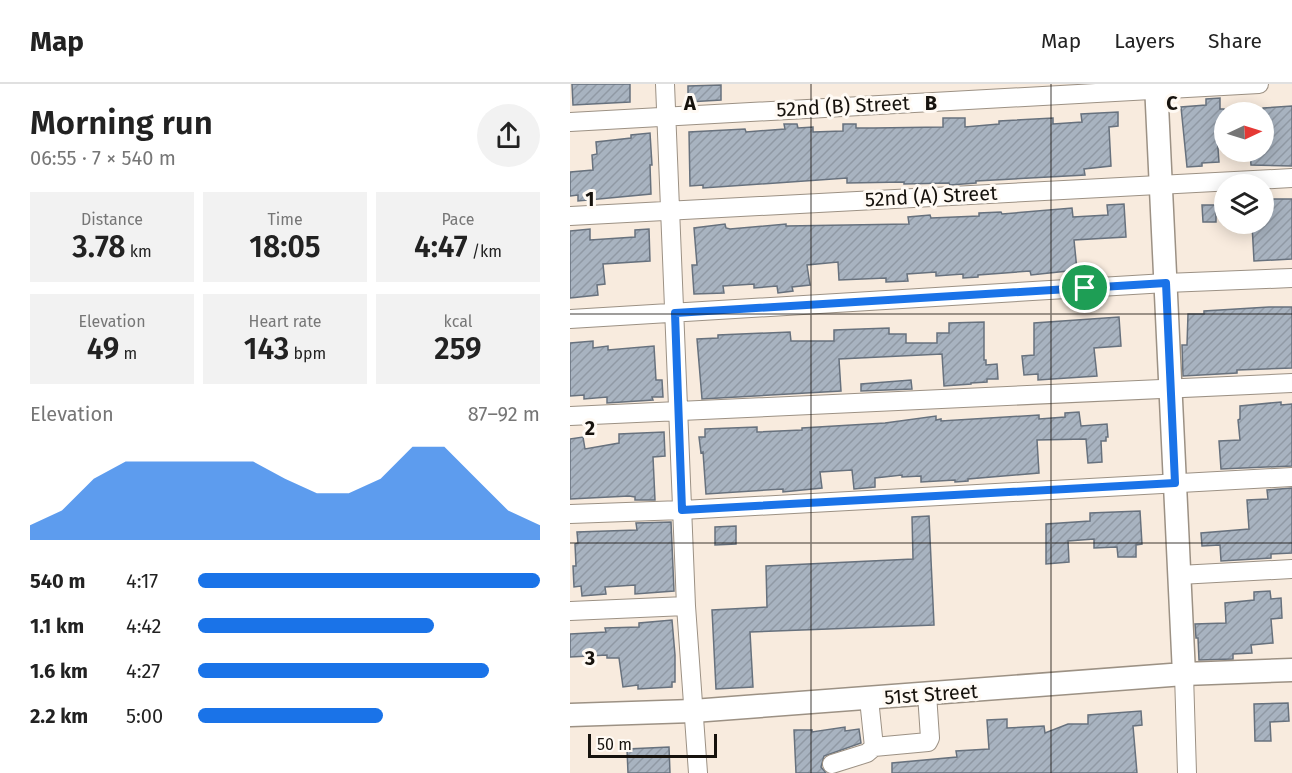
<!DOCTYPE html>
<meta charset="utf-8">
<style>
:root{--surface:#fff;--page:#f2f2f2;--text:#222;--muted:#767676;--line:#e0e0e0;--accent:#1a73e8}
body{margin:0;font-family:"Fira Sans",sans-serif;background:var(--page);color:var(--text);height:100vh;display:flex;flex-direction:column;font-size:22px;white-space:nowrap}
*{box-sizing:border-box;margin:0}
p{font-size:20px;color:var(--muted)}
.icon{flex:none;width:33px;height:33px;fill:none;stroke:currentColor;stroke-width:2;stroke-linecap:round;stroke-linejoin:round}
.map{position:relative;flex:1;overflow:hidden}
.sheet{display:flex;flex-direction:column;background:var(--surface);width:570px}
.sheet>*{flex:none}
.needle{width:39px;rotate:86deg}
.tools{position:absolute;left:644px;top:18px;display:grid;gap:12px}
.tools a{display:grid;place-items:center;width:60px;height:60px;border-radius:50%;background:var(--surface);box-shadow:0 3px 15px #0003;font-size:30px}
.scale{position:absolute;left:18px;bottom:15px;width:129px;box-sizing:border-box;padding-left:6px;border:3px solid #16120d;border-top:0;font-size:16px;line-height:21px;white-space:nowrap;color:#16120d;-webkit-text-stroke:4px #fffaf4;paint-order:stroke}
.pin{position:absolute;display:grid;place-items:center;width:51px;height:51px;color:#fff;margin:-26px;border:3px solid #fff;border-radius:50%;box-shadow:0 2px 6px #0007}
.round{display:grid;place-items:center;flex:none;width:63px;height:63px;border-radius:32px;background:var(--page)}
.head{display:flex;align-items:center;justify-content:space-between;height:102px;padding:0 30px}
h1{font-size:33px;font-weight:600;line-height:45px}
.stats{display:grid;grid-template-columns:repeat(3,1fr);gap:9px;height:102px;padding:6px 30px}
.stats div{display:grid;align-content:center;border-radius:0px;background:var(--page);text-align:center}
.stats b{font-size:30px;font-weight:600}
.stats small{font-size:16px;font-weight:400}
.stats p{font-size:16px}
.chart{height:168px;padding:12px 30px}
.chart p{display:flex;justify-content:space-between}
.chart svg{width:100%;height:108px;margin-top:6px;fill:var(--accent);opacity:.7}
ul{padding:0 30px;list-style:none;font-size:20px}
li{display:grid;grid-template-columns:96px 72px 1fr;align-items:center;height:45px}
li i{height:15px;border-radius:8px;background:var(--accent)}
header{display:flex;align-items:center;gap:36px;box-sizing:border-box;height:84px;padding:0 30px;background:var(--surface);border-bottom:2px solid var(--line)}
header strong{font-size:28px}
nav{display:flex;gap:33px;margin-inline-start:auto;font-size:21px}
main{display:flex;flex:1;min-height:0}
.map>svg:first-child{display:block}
.building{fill:url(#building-hatch);stroke:#67717d;stroke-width:1.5}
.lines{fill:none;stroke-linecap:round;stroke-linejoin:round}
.minor-casing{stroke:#9c9184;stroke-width:20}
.tertiary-casing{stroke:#9c9184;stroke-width:25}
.minor{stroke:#fff;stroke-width:18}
.tertiary{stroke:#fff;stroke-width:22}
.route-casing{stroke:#fff;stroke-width:12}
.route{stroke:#1a73e8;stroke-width:8}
.grid{fill:none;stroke:#16120d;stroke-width:1.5;stroke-opacity:0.55}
.labels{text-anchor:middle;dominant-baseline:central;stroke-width:6;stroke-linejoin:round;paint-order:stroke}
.street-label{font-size:20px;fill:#16120d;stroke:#fffaf4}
.grid-label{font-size:20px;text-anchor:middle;font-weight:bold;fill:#16120d;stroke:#fffaf4;stroke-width:6;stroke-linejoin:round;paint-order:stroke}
</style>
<header>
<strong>Map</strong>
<nav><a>Map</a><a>Layers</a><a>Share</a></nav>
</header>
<main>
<section class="sheet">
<div class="head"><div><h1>Morning run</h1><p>06:55 · 7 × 540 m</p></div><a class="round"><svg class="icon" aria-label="share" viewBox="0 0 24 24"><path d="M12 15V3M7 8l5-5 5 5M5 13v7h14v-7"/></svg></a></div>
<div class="stats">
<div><p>Distance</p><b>3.78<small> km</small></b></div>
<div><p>Time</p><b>18:05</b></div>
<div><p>Pace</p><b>4:47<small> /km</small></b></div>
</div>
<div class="stats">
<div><p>Elevation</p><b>49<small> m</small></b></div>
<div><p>Heart rate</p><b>143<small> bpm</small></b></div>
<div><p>kcal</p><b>259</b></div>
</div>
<div class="chart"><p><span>Elevation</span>87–92 m</p>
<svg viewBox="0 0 160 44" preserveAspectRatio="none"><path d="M0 44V38L10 32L20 19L30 12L40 12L50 12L60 12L70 12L80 19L90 25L100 25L110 19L120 6L130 6L140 19L150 32L160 38V44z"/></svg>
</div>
<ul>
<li><b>540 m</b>4:17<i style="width:100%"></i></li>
<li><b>1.1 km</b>4:42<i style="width:69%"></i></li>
<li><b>1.6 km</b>4:27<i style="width:85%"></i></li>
<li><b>2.2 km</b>5:00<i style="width:54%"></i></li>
</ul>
</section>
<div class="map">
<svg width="722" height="689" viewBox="0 0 722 689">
<defs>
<pattern id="building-hatch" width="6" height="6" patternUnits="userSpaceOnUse" patternTransform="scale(1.5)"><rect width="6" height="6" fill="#a8b3c0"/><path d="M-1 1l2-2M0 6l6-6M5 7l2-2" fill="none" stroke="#9099a4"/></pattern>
</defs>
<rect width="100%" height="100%" fill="#f8ebde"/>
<!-- building -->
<path class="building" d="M2 0H60V18L3 21Z
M151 1V16L118 18V2Z
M650 14V25H654V51H647L649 78 632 79V82L617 83 611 23 636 21V15Z
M722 22V82L681 81 680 68H693V24Z
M548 28V42L539 43 541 82 514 85 515 91 406 97V99L380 101 379 99 334 100V98L277 99V94L133 104V101L120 102 119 48 175 45 176 48 215 45 214 40H227L228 44 243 43V48L273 47V40H286V44H304L373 43V34H395V43L429 40V37L483 34V40L512 38 511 30Z
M80 49 82 81H80L81 110 8 117V111L0 112V88L23 86 22 71 27 70 26 58 61 54V51Z
M693 115H722V175L684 177 682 140H693Z
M554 120 556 153 504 156 507 186 461 191 460 187 408 191V193L393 194V190L366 192V188L337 190 338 197 316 198V194L269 196 268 178 237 181 240 201 222 203 223 207 208 209 207 202 184 204V200L153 202 154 209 124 210 122 181H127L124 144 155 140 156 144 160 145 216 140V142L339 140 338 133 360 131 361 134 409 132V129L431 128 432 130 502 124 503 133 538 131 537 121Z
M632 121H646V138H633Z
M20 145V156L65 153V146L79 145 80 177 33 180 35 200 27 201 28 211 0 214V147Z
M699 223H722V284L667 286V289L613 292 612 261H617L618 230H634V227Z
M549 233 551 262 524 264 527 292 468 296V290L454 291 452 272 464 271V239Z
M414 238V276H416V281L427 280 428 295H417V298L401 299V300L374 302 372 270 269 275 271 307 132 315 127 255 148 254V251L220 248 221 257H264V246L319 244V250H336V259H367V249H379V239Z
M23 257V264L38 262V266L84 262 86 296H92L93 313H82L83 316 37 319V313L14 315V311L0 312V259Z
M341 296 342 305 291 307V300Z
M711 318V321L722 320V382L651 385 649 357 670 356 668 336 670 335V322Z
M509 328 511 342 537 340 538 353H536V357H531L532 378 518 379 516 355 467 356 469 389 398 395V397L385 398V396L351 398V392L332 393V391L305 394V403L284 405 282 386 250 388 252 404 213 408V405L136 410 133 368 131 369 129 353H135V345L187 343V348L232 346V344L315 339 366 332V336L371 335V337L469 331V335L495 333V329Z
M94 348 95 372 83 373 85 416H65V413L59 412 0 415V355L13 353 15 365 49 359V350Z
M722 404V469L701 470V474L651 477 650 461 632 462 631 449 679 445 677 416 698 415 697 406Z
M570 427 572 460 566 461V473H548L547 463 524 464V455L498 457 499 478 476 480V440L520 437V429Z
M359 432 364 541 180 548 183 603 146 605 142 526 197 523 196 482 343 475 342 433Z
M101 438 104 507 65 510V501L35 503 36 510 12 512 11 502 4 503 3 482H6L5 460 8 459 7 448 67 446 66 439Z
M166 442V460L145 461V443Z
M700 507 701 515 711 514 712 534 701 535 703 559 681 561 682 569 663 570V575L629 576 628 554H626L625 540 656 539 655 519 684 516V508Z
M102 536 105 571V598H102V603L68 605V601L53 603 49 574H37V571L0 573V550L36 548 35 544 69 543V539Z
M718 619 719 637 700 638 701 657H685L684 620Z
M571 627 572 641 563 642 567 689H322V679L387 673 386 667 419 665 417 636 437 635V644L474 642 475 649 498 640H518V631Z
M275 643V647L289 645 291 659 254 672 251 683 256 689H226L224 646H242V648Z
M99 663 100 689H58L57 665Z"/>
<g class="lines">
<defs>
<path id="minor" d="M95 0 116 522 128 689
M0 38 689 0
M0 132 722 94
M0 235 596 199 722 194
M0 332 722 299
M0 430 112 426 722 393
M609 491 722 485
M0 527 116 522
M614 590 617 689
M304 663 358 658 360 654 357 610
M262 680 297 669 304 663 299 615"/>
<path id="tertiary" d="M586 0 614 590
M0 631 123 627 614 590 722 586"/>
</defs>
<!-- minor casing -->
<use href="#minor" class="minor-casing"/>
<!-- tertiary casing -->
<use href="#tertiary" class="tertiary-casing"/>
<!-- minor -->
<use href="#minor" class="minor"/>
<!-- tertiary -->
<use href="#tertiary" class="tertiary"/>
</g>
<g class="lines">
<defs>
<path id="route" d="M596 199 605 399 112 426 105 229Z"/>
</defs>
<!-- route casing -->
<use href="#route" class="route-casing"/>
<!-- route -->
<use href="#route" class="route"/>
</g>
<!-- grid -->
<path class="grid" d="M241 0V689M481 0V689M0 230H722M0 459H722"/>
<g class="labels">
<!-- street labels -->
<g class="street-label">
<text transform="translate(273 22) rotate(-3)">52nd (B) Street</text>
<text transform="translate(361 112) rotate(-3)">52nd (A) Street</text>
<text transform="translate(361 610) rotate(-4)">51st Street</text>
</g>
</g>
<g class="grid-label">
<text x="120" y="26">A</text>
<text x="361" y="26">B</text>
<text x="602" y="26">C</text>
<text x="20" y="122">1</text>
<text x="20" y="351">2</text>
<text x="20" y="581">3</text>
</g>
</svg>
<div class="tools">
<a><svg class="needle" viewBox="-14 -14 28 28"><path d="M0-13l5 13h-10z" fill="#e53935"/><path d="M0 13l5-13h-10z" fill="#767676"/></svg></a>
<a><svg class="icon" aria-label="layers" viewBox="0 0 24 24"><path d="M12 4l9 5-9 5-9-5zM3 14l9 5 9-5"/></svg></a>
</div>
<div class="scale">50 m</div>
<div class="pin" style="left:515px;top:204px;background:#1e9e55"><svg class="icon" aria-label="arrive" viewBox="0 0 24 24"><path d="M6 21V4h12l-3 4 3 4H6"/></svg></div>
</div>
</main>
